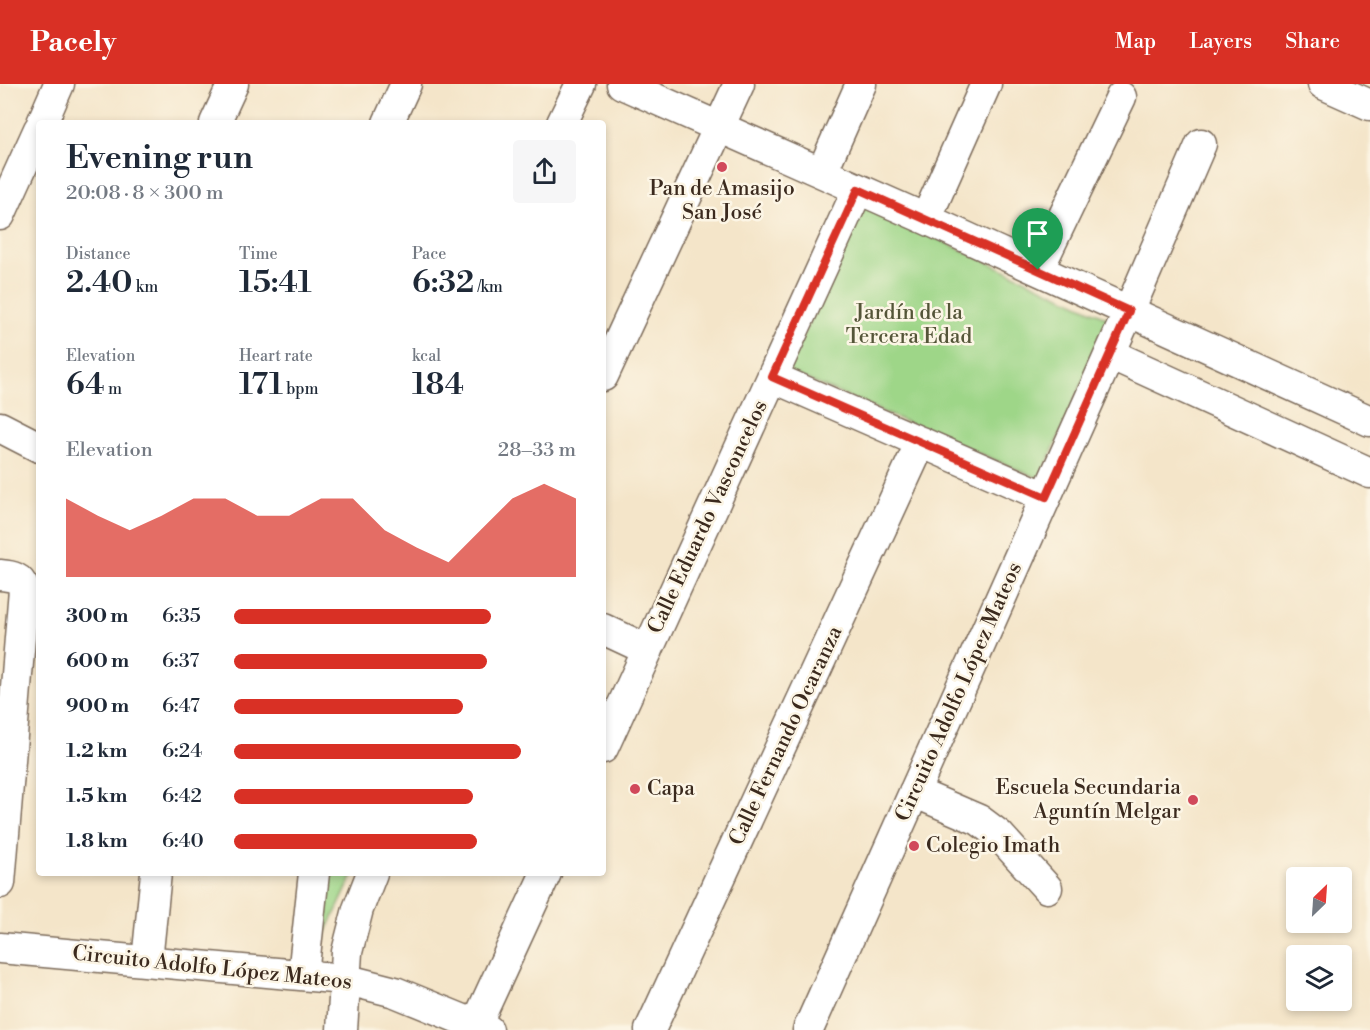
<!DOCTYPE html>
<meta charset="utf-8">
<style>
:root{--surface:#fff;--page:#f6f6f7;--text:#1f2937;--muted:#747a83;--accent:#d93025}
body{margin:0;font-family:"Libre Bodoni",serif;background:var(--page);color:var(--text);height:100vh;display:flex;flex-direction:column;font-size:22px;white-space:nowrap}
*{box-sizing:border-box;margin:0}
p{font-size:20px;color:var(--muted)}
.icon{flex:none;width:33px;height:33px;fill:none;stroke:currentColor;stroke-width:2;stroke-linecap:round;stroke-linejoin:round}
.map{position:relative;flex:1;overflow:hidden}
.panel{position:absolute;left:36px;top:36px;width:570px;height:756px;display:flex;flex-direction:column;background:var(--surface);border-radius:6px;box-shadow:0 3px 9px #0003}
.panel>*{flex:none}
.needle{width:39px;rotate:25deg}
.buttons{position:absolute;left:1286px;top:783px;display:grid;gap:12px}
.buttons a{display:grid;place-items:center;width:66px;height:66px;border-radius:6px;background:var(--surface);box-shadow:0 3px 9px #0003;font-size:30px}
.pin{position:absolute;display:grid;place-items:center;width:51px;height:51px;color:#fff;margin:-62px -26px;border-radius:50% 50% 50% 0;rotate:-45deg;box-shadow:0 0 6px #0007}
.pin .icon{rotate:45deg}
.round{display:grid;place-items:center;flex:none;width:63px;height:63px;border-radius:6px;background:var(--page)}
.head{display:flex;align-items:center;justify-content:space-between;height:102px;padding:0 30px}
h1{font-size:33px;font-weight:600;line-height:45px}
.metrics{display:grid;grid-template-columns:repeat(3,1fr);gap:9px;height:102px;padding:6px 30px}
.metrics div{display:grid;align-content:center}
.metrics b{font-size:30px;font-weight:600}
.metrics small{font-size:16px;font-weight:400}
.metrics p{font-size:16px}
.chart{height:168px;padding:12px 30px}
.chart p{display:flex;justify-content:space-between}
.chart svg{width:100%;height:108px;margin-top:6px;fill:var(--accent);opacity:.7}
ul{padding:0 30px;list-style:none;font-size:20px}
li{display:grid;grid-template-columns:96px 72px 1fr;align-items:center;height:45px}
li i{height:15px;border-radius:8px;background:var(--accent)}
header{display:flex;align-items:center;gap:36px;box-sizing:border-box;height:84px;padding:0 30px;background:var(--accent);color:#fff}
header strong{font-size:28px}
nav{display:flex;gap:33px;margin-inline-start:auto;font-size:21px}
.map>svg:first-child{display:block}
.green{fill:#9ed688;stroke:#6c8053;stroke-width:1.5}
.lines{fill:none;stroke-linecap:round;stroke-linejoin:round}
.minor-casing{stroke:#7c6b5a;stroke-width:33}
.minor{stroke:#fff;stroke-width:30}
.route-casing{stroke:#fff;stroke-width:12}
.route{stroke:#d93025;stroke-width:8}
.poi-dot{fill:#d1495b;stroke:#fcf5e5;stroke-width:2}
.labels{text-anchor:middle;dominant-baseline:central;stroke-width:5;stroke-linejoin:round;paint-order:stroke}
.poi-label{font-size:21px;fill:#3b2a1e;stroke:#fcf5e5;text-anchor:start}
.park-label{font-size:21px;fill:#545538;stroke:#fcf5e5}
.street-label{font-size:21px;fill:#3b2a1e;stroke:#fcf5e5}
</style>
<header>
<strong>Pacely</strong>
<nav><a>Map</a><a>Layers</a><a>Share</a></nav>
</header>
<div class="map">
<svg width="1370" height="946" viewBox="0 0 1370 946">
<rect width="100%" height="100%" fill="#fcf5e5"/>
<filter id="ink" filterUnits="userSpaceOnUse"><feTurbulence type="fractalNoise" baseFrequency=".0167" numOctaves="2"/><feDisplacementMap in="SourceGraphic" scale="12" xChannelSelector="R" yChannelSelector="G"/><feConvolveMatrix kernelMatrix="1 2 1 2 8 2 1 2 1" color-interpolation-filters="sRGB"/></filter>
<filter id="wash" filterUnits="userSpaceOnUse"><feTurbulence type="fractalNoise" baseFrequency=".008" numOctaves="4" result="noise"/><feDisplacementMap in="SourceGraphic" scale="24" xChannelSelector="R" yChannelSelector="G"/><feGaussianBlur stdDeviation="1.35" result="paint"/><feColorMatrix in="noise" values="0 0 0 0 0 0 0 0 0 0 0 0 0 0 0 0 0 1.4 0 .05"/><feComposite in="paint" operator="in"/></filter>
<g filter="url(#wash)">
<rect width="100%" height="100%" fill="#f4e5c9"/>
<!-- green -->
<path class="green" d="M863 120 1110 235 1040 395 787 287Z
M330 789H354L323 855Z"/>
</g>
<g filter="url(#ink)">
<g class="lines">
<defs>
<path id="minor" d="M622 0 926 135 1370 337
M1323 0 1370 21
M42 39 59 0
M215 39 233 0
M388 39 406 0
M562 39 581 0
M822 88 861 0
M0 131 39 45
M926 135 986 0
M1038 186 1121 13
M1110 270 1370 389
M603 292 739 0
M772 293 1046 413
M0 343 39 363
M0 491C12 492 20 493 24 505L0 799
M603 545 648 566
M603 664 858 105
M914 708 979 736 999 751 1047 804
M0 864 344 895 395 908 488 946
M147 877 156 789
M303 891 314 789
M476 941 546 789
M342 946 347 868 358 825 372 789
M650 946 921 358
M808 946 1129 227 1201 60"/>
</defs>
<!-- minor casing -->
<use href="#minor" class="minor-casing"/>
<!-- minor -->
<use href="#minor" class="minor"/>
</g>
</g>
<g class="lines" filter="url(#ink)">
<defs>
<path id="route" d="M858 105 1129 227 1046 413 772 293Z"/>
</defs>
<!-- route casing -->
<use href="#route" class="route-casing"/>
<!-- route -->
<use href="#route" class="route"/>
</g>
<!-- markers -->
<g class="poi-dot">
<circle cx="722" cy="83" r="6"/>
<circle cx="635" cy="705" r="6"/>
<circle cx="1193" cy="716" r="6"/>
<circle cx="914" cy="762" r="6"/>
</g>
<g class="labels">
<!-- poi labels -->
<g class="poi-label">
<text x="722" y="105" text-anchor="middle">Pan de Amasijo<tspan x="722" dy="24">San José</tspan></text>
<text x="1181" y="704" text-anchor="end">Escuela Secundaria<tspan x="1181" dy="24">Aguntín Melgar</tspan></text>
<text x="647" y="705">Capa</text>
<text x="926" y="762">Colegio Imath</text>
</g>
<!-- park labels -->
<g class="park-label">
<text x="909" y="229">Jardín de la<tspan x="909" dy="24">Tercera Edad</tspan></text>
</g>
<!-- street labels -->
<g class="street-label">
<text transform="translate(708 433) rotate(-65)">Calle Eduardo Vasconcelos</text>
<text transform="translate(959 608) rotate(-66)">Circuito Adolfo López Mateos</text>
<text transform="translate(786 652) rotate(-65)">Calle Fernando Ocaranza</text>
<text transform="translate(212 884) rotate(6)">Circuito Adolfo López Mateos</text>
</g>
</g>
</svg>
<div class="buttons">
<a><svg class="needle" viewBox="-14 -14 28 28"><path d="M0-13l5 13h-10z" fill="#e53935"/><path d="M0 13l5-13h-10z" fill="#747a83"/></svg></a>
<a><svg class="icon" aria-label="layers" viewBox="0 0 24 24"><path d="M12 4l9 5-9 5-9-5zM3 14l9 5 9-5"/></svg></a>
</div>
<div class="pin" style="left:1038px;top:186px;background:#1e9e55"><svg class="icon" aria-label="arrive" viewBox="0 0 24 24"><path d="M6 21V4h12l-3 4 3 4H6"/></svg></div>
<section class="panel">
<div class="head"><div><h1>Evening run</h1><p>20:08 · 8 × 300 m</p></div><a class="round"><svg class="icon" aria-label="share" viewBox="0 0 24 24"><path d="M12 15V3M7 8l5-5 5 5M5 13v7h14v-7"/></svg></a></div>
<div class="metrics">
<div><p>Distance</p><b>2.40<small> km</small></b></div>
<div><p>Time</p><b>15:41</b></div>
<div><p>Pace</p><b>6:32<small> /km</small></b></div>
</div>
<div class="metrics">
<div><p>Elevation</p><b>64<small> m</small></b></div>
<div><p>Heart rate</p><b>171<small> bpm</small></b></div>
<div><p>kcal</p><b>184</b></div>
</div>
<div class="chart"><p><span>Elevation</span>28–33 m</p>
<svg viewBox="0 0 160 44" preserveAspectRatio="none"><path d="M0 44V12L10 19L20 25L30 19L40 12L50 12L60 19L70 19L80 12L90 12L100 25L110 32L120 38L130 25L140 12L150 6L160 12V44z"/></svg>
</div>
<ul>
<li><b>300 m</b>6:35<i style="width:75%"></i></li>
<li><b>600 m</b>6:37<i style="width:74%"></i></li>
<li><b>900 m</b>6:47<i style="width:67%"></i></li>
<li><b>1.2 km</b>6:24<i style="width:84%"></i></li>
<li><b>1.5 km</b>6:42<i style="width:70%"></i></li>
<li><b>1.8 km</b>6:40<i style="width:71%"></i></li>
</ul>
</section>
</div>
